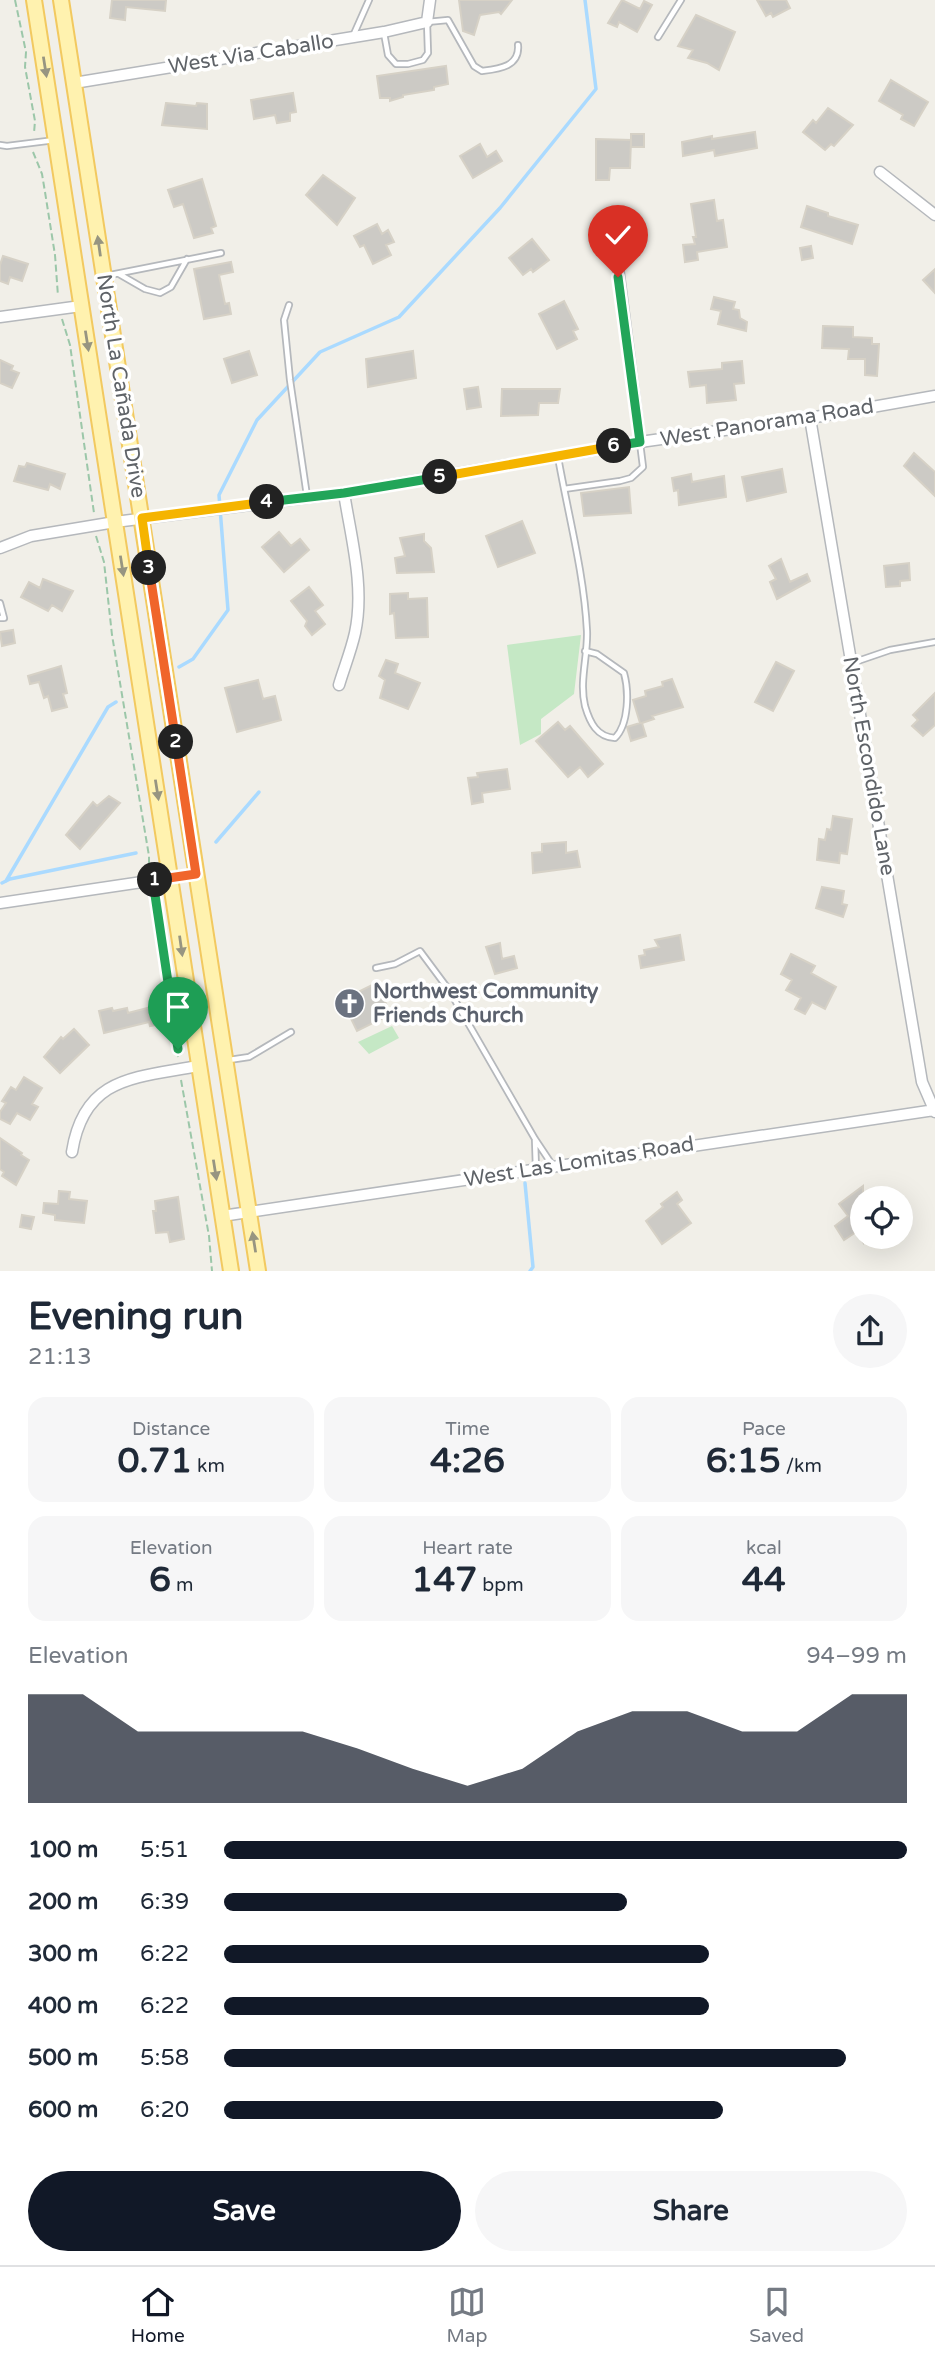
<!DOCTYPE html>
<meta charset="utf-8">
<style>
:root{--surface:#fff;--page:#f6f6f7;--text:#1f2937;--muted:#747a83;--line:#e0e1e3;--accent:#111827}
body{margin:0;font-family:"Varela Round",sans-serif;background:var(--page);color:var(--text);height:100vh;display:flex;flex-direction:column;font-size:26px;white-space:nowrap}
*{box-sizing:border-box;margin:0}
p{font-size:23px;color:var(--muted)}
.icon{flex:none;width:38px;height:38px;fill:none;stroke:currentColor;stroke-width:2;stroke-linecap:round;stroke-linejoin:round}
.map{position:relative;height:1271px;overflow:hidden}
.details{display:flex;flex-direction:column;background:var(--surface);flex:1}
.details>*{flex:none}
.tools{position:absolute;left:850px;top:1186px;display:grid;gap:14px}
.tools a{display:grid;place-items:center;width:63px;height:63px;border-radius:50%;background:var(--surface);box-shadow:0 7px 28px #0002;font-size:35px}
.pin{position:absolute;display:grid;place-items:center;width:60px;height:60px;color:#fff;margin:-72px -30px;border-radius:50% 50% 50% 0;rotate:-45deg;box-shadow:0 0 7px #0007}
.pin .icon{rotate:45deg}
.km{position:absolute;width:35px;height:35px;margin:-18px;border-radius:50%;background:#222;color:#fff;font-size:19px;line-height:35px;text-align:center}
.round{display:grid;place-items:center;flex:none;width:74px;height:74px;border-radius:37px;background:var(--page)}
.summary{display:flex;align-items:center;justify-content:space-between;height:119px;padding:0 28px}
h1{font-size:38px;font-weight:700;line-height:52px}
.stats{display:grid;grid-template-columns:repeat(3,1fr);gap:10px;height:119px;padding:7px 28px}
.stats div{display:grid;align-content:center;border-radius:18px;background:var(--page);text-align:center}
.stats b{font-size:35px;font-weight:700}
.stats small{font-size:19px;font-weight:400}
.stats p{font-size:19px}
.chart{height:196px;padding:14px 28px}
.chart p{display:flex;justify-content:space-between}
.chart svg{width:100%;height:126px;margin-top:7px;fill:var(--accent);opacity:.7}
.primary-button{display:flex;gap:14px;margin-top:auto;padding:14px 28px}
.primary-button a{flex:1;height:80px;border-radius:42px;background:var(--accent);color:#fff;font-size:28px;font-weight:700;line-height:80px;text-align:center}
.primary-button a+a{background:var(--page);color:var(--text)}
ul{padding:0 28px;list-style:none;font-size:23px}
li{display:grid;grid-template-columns:112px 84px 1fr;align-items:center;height:52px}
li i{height:18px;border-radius:9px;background:var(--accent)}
.tab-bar{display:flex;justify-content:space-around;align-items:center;height:98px;border-top:2px solid var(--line);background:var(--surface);font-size:19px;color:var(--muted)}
.tab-bar a{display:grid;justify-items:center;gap:4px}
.tab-bar .selected{color:var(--accent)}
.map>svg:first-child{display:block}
.green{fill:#c5e8c5}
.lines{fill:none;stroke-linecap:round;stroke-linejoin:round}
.stream{stroke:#aadaff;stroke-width:3.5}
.building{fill:#cccac5;stroke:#d6d1c6;stroke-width:2}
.lane-casing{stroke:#b5b8bc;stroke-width:8}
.street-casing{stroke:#b5b8bc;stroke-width:13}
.primary-casing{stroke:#f2c960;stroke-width:18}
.path{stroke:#9cc7a9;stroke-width:2;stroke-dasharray:7 3.5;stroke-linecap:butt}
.lane{stroke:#fff;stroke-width:4.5}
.street{stroke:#fff;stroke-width:10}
.primary{stroke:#fff2af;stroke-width:14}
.oneway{fill:#979581}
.split-1-casing{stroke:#fff;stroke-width:14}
.split-2-casing{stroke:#fff;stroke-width:14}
.split-3-casing{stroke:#fff;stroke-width:14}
.split-4-casing{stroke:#fff;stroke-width:14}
.split-5-casing{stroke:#fff;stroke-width:14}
.split-6-casing{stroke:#fff;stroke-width:14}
.split-7-casing{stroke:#fff;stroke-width:14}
.split-1{stroke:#22a559;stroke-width:9}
.split-2{stroke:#f0652b;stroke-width:9}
.split-3{stroke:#f0652b;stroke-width:9}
.split-4{stroke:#f5b400;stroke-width:9}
.split-5{stroke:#22a559;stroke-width:9}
.split-6{stroke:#f5b400;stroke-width:9}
.split-7{stroke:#22a559;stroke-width:9}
.labels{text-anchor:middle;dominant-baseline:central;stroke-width:7;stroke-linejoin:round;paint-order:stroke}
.street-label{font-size:21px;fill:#5f6368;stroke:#fff}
.worship-label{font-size:21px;font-weight:bold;fill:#5b616d;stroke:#fff;text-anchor:start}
</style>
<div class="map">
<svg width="935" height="1271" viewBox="0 0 935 1271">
<rect width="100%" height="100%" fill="#f1efe8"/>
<!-- green -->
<path class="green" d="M581 635 574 694 541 719V734L520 745 507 645Z
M392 1026 399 1038 369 1054 358 1042Z"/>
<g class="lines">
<!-- stream -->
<path class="stream" d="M179 667 193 659 228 610 219 495 257 420 320 352 399 317 500 208 596 89 585 0
M216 842 259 792
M6 881 108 707 116 702
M2 883 10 879 136 853
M525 1183 533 1267 530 1271"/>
</g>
<!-- building -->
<path class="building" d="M112 0H166L165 11 126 7 125 20 110 18Z
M459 0H512L501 14 499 12 480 15 474 35 463 31Z
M622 0 640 9 644 1 652 5 637 32 619 22 617 27 608 23Z
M757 0H786L790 8 773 17 771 13 766 16Z
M696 15 735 32 719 70 707 63 688 58 693 50 678 46Z
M446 66 448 84 434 87V90L403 95V97L390 101V98H380L377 76Z
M891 80 928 102 914 126 901 119 903 115 879 101Z
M293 93 296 112 290 113V121L277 123 275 115 254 119 251 100Z
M166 103 196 106 197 103 207 104V129L162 125Z
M828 108 853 125 834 146 831 144 825 150 803 132 813 120 816 123Z
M755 132 757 148 715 156 714 150 683 156 682 142 712 136V139Z
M631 134H644V147H631Z
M596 139 631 140 630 168H610L609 180H596Z
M480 144 487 157 496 151 502 161 473 178 460 156Z
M323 175 355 198 337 225 306 195Z
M202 179 216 226 211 228 213 233 194 238 183 204 174 207 168 190Z
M714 200 717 221 723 220 727 247 697 252 698 260 685 262 683 245 695 244 693 237H696L691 204Z
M807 206 828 213V216L858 225 852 244 801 227Z
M377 224 382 234 388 230 394 242 386 245 391 255 373 264 364 245 360 247 354 236Z
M532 239 549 260 533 272 531 269 523 275 509 258Z
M811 246 813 258 802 260 800 248Z
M3 256 28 264 22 281 10 277 8 284 0 281V265Z
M231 262 233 272 219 275 225 304 229 303 231 314 204 319 194 269Z
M935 269V293L923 280Z
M714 297 735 302 733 309 739 310 740 318 747 322 746 331 718 324 721 311 711 309Z
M564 301 578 329 573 331 577 339 557 349 539 314Z
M823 326 853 327V337L872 338V344H879L877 376 865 375V359H848L849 349 822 348Z
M249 351 257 375 232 383 224 359Z
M413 351 416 378 368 387 366 359Z
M0 360 13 366 11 370 19 373 12 388 0 383Z
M742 361 744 383 734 384 736 400 707 403 706 385 690 387 688 372 722 369V363Z
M478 387 481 407 467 409 464 389Z
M502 389H560L558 403H539L538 415 501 416Z
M914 453 935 472V496L904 466Z
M27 463 65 474 60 489 50 484 48 490 14 481 19 466 25 467Z
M782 469 786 492 747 501 742 477Z
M691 474 692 482 724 476 726 497 679 505 678 490 674 491 672 478Z
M629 487 631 513 584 516 581 493Z
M522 521 535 553 498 567 486 536Z
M279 532 291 546 300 539 309 550 284 572 262 547Z
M424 534V541L431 548 434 572 397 573 395 558 405 556 400 538Z
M781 559 790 582 807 574 810 581 777 599 770 582 776 579 769 566Z
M909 563 910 580 900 581V586L886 587 884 566Z
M43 579 73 591 62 611 52 605 48 611 21 597 29 582 40 588Z
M309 587 323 605 315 611 325 624 312 635 305 626 307 621 291 601Z
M408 593V599L427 598 428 637 396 638 394 613 390 614V594Z
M13 630 15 643 2 646 0 632Z
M386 660 398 664 395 673 420 683 408 709 380 698 385 680 379 676Z
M776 662 794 671 773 711 755 702Z
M61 666 67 693 63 694 67 707 52 711 48 696 44 698 39 682 30 684 28 676Z
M672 679 683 707 652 716 654 719 642 723 646 736 631 741 627 727 640 723 633 700 646 696 645 691 663 686 662 682Z
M258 680 263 699 275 696 281 720 237 732 225 688Z
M935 693V725L923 736 912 726 918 720 913 715Z
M558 722 565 730 570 726 603 764 588 777 580 767 568 777 536 741Z
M507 769 510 789 482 793 483 802 472 804 468 778 478 777 477 773Z
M109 796 120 803 80 849 66 835 93 802 97 806Z
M833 816 852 819 847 854 840 853 839 863 817 860 819 839 825 840 827 829 831 830Z
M566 842V853L577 851 580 867 533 873 532 853 542 852V844Z
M822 887 844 891 842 904 847 905 843 917 816 908Z
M680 935 684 960 641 968 639 956 645 955 644 950 659 947 655 940Z
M500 943 502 959 514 956 517 968 495 974 486 947Z
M791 954 815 966 811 973 836 987 825 1009 812 1002 805 1014 795 1009 801 998 786 990 792 980 781 974Z
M376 983 391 1014 357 1031 342 1000Z
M159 1005 162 1024 150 1026 149 1022 104 1033 99 1011 112 1008 113 1011 127 1008 128 1013Z
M74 1029 89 1045 60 1073 44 1057 61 1037 63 1039Z
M24 1077 42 1088 32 1104 38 1107 30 1120 17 1113 10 1124 0 1119V1112L6 1103 2 1101 11 1087 16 1090Z
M0 1138 22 1153 21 1155 29 1160 16 1185 2 1176 4 1172 0 1169Z
M863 1186V1242L856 1232 844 1240 835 1226 848 1216 839 1204Z
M59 1191 70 1192 69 1199 87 1201 84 1223 55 1220V1215L43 1213 44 1203 58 1204Z
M677 1192 682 1200 677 1204 691 1223 662 1244 646 1221 663 1207 661 1204Z
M178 1197 184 1239 170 1242 168 1232 156 1233 153 1211H156L155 1201Z
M22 1215 34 1217 31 1229 20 1227Z"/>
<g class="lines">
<defs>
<path id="lane" d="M384 33 388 55 396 64H408L423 60 428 53 427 22 448 20 474 66 482 71C498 69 520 67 518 45
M353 36 369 0
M658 37 681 0
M0 145 7 146 55 140
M119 274 145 289 160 293 171 287 187 259
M105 276 221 253
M289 305 284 320 290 380 307 496
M558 457C568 514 584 573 587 631 588 656 579 681 585 706 590 723 597 737 615 738 629 724 629 691 624 673L597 654 585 651
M564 489 620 481 631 478 643 467 640 443
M0 603 4 618H0
M852 663 890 650 935 642
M376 968 395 964 420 951 449 990 535 1139 553 1166
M229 1060 249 1057 291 1032
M535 1140 536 1169"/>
<path id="street" d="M74 83 384 32 427 22 430 0
M880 172 935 215
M614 236 640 442
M0 317 81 306
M810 418 922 1082 935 1112
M0 548 31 536 115 522 344 493 640 442 810 418 935 396
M339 685C344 668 351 651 355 633 365 587 351 538 344 493
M0 903 196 874
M72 1152C84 1076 135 1078 198 1066
M222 1216 935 1110"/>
<path id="primary" d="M34 0 231 1271
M61 0 258 1271"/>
</defs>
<!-- lane casing -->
<use href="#lane" class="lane-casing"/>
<!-- street casing -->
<use href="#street" class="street-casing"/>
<!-- primary casing -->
<use href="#primary" class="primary-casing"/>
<!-- path -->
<path class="path" d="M15 0 26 52 25 67 35 121 34 133
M33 152 42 174 45 192 55 255 58 296
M62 319 70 345 94 513
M96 536 104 562 112 635 149 856V871
M152 891 155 895 178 1057
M181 1080 209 1236 212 1271"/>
<!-- lane -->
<use href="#lane" class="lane"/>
<!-- street -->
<use href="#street" class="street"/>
<!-- primary -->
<use href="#primary" class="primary"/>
</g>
<!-- one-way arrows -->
<defs><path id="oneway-solid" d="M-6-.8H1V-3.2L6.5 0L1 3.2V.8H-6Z" transform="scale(1.75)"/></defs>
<g class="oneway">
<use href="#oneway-solid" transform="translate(45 67) rotate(81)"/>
<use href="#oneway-solid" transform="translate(99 246) rotate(-98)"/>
<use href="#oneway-solid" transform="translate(87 341) rotate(81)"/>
<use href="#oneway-solid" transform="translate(122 566) rotate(81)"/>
<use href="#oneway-solid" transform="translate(157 790) rotate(81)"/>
<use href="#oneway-solid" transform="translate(181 946) rotate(82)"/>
<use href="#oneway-solid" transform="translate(215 1170) rotate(81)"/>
<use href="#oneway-solid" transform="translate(254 1242) rotate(-99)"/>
</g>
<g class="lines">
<defs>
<path id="split-1" d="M155 880 150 881 152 890 155 895 178 1049"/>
<path id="split-2" d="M155 880 196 874 176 742"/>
<path id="split-3" d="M149 568 176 742"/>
<path id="split-4" d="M149 568 142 518 267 502"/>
<path id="split-5" d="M267 502 344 493 440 477"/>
<path id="split-6" d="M440 477 614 446"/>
<path id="split-7" d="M614 446 640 442 618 277"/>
</defs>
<!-- split-1 casing -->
<use href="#split-1" class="split-1-casing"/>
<!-- split-2 casing -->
<use href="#split-2" class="split-2-casing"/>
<!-- split-3 casing -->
<use href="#split-3" class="split-3-casing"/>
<!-- split-4 casing -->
<use href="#split-4" class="split-4-casing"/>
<!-- split-5 casing -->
<use href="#split-5" class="split-5-casing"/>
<!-- split-6 casing -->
<use href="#split-6" class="split-6-casing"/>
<!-- split-7 casing -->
<use href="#split-7" class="split-7-casing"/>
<!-- split-1 -->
<use href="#split-1" class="split-1"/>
<!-- split-2 -->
<use href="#split-2" class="split-2"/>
<!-- split-3 -->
<use href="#split-3" class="split-3"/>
<!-- split-4 -->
<use href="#split-4" class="split-4"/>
<!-- split-5 -->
<use href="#split-5" class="split-5"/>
<!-- split-6 -->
<use href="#split-6" class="split-6"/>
<!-- split-7 -->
<use href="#split-7" class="split-7"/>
</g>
<!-- icons -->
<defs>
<symbol id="church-disc" viewBox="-11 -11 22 22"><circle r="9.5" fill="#6b7280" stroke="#fff"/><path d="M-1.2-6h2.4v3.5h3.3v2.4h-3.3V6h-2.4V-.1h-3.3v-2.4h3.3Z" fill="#fff"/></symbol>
</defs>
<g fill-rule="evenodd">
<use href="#church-disc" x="332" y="986" width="35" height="35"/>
</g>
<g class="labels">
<!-- street labels -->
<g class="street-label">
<text transform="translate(251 54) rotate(-9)">West Via Caballo</text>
<text transform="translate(121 386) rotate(81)">North La Cañada Drive</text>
<text transform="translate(767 423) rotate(-9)">West Panorama Road</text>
<text transform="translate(869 766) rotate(80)">North Escondido Lane</text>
<text transform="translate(579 1162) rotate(-9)">West Las Lomitas Road</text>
</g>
<!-- worship labels -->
<g class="worship-label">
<text x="373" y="991">Northwest Community<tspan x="373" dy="24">Friends Church</tspan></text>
</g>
</g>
</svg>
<div class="tools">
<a><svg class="icon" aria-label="locate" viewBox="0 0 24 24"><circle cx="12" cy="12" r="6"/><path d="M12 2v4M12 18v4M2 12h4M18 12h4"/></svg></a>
</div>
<div class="pin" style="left:178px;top:1049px;background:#1e9e55"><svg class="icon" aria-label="arrive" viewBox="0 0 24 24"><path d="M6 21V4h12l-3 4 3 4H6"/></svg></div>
<div class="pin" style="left:618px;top:277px;background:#d93025"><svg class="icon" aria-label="check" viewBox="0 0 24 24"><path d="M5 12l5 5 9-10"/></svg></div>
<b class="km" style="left:155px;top:880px">1</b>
<b class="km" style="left:176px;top:742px">2</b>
<b class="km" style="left:149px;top:568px">3</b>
<b class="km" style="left:267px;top:502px">4</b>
<b class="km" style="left:440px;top:477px">5</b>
<b class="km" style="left:614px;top:446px">6</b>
</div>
<section class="details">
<div class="summary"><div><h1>Evening run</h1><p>21:13</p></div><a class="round"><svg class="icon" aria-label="share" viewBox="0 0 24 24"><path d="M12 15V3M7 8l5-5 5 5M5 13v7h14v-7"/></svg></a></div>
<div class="stats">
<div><p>Distance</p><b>0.71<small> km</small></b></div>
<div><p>Time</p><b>4:26</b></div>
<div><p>Pace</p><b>6:15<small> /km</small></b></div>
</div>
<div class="stats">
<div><p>Elevation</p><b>6<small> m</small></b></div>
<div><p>Heart rate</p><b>147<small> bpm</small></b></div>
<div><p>kcal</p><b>44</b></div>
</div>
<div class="chart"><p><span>Elevation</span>94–99 m</p>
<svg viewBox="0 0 160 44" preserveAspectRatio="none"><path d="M0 44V6L10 6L20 19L30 19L40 19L50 19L60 25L70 32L80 38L90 32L100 19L110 12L120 12L130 19L140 19L150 6L160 6V44z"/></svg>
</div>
<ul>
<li><b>100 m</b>5:51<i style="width:100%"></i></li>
<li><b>200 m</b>6:39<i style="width:59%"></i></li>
<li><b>300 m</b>6:22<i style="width:71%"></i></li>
<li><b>400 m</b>6:22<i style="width:71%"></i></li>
<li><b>500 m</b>5:58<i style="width:91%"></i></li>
<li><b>600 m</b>6:20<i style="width:73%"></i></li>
</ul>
<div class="primary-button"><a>Save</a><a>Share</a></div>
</section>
<nav class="tab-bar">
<a class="selected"><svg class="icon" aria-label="home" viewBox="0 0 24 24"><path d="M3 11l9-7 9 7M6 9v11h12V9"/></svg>Home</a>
<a><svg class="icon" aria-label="map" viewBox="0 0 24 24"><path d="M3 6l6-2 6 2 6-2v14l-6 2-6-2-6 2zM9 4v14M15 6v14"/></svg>Map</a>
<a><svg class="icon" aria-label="saved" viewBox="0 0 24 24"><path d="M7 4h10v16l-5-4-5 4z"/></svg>Saved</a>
</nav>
